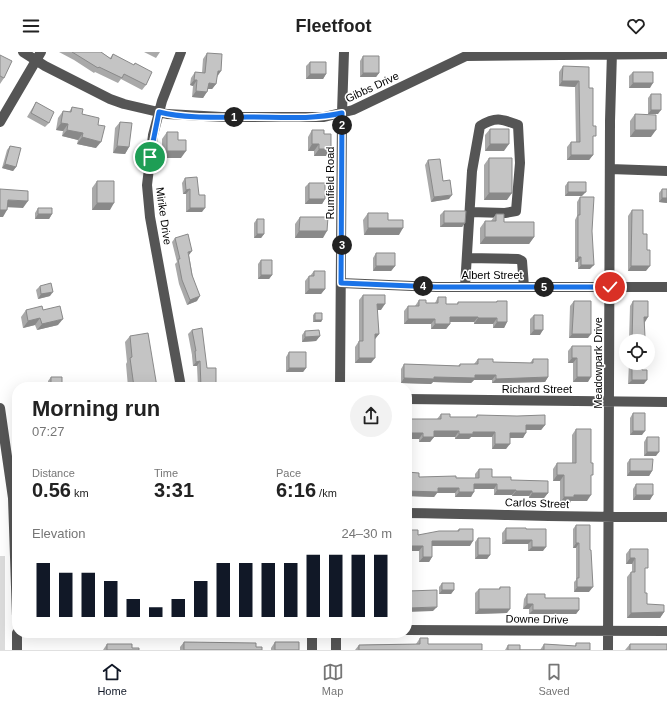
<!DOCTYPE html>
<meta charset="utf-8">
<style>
:root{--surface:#fff;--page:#f2f2f2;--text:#222;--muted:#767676;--line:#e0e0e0;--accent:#111827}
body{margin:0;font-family:Arial,sans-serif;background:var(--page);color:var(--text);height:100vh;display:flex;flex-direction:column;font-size:15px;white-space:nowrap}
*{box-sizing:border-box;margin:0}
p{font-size:13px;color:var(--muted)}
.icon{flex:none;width:22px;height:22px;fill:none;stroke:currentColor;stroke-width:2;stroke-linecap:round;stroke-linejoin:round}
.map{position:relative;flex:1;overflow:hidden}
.sheet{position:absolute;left:12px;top:330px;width:400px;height:256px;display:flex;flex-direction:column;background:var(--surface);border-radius:16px;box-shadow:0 4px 16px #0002}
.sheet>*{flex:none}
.controls{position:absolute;left:619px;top:282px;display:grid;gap:8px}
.controls a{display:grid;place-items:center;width:36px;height:36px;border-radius:50%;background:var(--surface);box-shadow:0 4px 16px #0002;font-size:20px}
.pin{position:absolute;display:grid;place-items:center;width:34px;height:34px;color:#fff;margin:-17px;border:2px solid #fff;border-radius:50%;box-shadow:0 1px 4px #0007}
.km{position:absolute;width:20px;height:20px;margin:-10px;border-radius:50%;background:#222;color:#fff;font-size:11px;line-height:20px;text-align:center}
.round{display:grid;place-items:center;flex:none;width:42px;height:42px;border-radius:21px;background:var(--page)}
.head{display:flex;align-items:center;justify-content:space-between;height:68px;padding:0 20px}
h1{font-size:22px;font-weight:800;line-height:30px}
.metrics{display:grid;grid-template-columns:repeat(3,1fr);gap:6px;height:68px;padding:4px 20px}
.metrics div{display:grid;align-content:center}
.metrics b{font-size:20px;font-weight:800}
.metrics small{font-size:11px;font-weight:400}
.metrics p{font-size:11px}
.chart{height:112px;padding:8px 20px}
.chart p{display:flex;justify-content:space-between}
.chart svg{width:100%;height:72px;margin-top:4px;stroke:var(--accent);stroke-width:6}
header{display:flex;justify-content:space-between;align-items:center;height:52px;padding:0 20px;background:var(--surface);font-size:18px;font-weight:800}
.tabs{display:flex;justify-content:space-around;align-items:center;height:56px;border-top:1px solid var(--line);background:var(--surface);font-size:11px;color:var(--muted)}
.tabs a{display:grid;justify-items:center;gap:2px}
.tabs .active{color:var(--accent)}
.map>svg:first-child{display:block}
.green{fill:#dcdcdc}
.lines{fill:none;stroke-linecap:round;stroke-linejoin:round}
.minor{stroke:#555;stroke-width:10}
.wall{fill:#a9a9a9}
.shaded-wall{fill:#898989}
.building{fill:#c4c4c4;stroke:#898989}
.route-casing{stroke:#fff;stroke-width:8}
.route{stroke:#1a73e8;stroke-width:5}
.labels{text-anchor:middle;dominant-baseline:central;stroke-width:3;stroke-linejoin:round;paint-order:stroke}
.street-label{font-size:11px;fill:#000;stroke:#fff}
</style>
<header><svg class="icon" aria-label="menu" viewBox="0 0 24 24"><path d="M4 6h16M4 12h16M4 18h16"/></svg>Fleetfoot<svg class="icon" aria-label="heart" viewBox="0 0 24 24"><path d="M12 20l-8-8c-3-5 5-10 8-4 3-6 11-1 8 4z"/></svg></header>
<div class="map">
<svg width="667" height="598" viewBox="0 0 667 598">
<rect width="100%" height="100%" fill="#fff"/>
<!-- green -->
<path class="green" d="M0 504H5V598H0Z"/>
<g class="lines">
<!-- minor -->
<path class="minor" d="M23 0 45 14 110 47 124 52 167 62 222 65H324L353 58 466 4 667 2
M181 0 162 49 153 83 147 133 150 165 181 335
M0 70 41 0
M610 117 667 119
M467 206 518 207 522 209 524 235
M341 231 436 235H667
M465 235 472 119 480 74C496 64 502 67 518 73L520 111 516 159 505 161 470 160
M340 335 342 61 344 0
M407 347 667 350
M0 356 13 446 17 564
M407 461C494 462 580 466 667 465
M407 578 667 579
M312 581V598
M17 598V581
M336 598V581
M608 598 610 69 612 0"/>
</g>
<!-- wall -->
<path class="wall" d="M59 0H101L110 6 113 2 146 33 142 38 121 27 118 31 95 20 94 21 74 8Z
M144 0H160L156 6Z
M207 1 217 25 216 32 212 37H208L203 46 192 45 193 34 190 33 191 26 195 20 202 21 203 7Z
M0 3 4 26 0 32Z
M363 4 379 21 376 25H360V9Z
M310 10 326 22 323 27H306V14Z
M563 14 589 36 593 88V103L589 108H567V95L571 90H576L575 35 559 34V20Z
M633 20 650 36H629V24Z
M651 42 658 62H648V46Z
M36 50 49 71 45 75 27 65Z
M72 55 98 73 96 96 77 92 78 88 62 84 63 79 56 78 58 66 63 59 69 60Z
M635 62 651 85H630V69Z
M120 70 129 95 125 102 113 101 115 76Z
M490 77 504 99H485V83Z
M312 78 326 104H314V99H308V85Z
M167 80 178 88 181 106H162V87Z
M10 94 16 115 13 119 2 116 7 98Z
M489 106 507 148H484V113Z
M428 108 443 129 449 147 431 150 425 113Z
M185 126 199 143 202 160H186V142H183L182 131Z
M97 129 110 158H92V136Z
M568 130 582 144H565V134Z
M309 131 325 147 322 152H305V135Z
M662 137 667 151 659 150V141Z
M580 145 590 217H578V210H575V168L577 164V150Z
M38 156 52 162 49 167H35V161Z
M632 158 643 182 646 219H628V164Z
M444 159 465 171 462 175H440V163Z
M368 161 388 168 399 183H364L363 168Z
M496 162 504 170 534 185 529 192H480V176L485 169H491Z
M300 165 323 186H295V172Z
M257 167 264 182 261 186H254V171Z
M175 186 189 203 197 249 187 253 179 232 175 212 177 210 172 190Z
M376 201 395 214 391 219H373V206Z
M261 208 272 223 269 227H258V212Z
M314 219 325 237 321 242H305V229L309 224H310Z
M40 234 50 244 38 247 36 238Z
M363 243 381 258H377L379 282 375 287 371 311H355V295L359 289V248Z
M438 245 446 252H457L458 250H496L497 249 507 270 504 276H493V272H474V270H450V272L446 277H431V272H404V259L408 254H415L419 248 426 251H435Z
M574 249 588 286H569L570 254Z
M633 249 645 270 642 289H629L630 254Z
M26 258H43L58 273 37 278 35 273 23 276 21 265Z
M315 261 322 268 321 270H313V263Z
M534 263 540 283H530V267Z
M192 278 207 316 216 335H198L197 314H193L192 304V303L188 282Z
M305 279 320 284 316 289 302 290V283Z
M130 284 157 335H128L126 312 127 310 125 290Z
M572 294 588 330H573V311H568V299Z
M289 300 306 316 303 320H286V305Z
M478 307 493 310 530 311 533 307 548 325 545 330 492 331V328H474L471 331 433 330 431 332 401 331V317L404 312 458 314 460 312H474Z
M629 311H642V318L644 332H628Z
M51 325 62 333 61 335H48V329Z
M633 361 642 383H630V366Z
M441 362 450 365H476L477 363 545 373 541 378H526L523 386H510L506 397H492V385H471L469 387H455V385H434L430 390H419V387H407L437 367Z
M576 377 591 426 587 449H571L570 451H560V429H553V417L557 411H572V383Z
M647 385 656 404H644V390Z
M630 407 652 419 649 424H627V411Z
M479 417 492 425 511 428 548 441 544 446H529V444H512V443H494V437H474L471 445H455V441H437L434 445 407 444V420L419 425 475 426V422Z
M636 432 650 448H633V437Z
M576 473 589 540H574V530L576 528V496H573V477Z
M506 476 526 477 543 499H528V492H502V481Z
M459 477 470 494H432V505L429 510H419V499H407L418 483 457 479Z
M478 486 490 503 487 507H475V490Z
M630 497 645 519V541L647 552 664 560 660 566H627V525L631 520H632V512H626V502Z
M442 531 454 538 451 542H439V535Z
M500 535 507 561 475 562V541L479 537H499Z
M527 542 545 546 579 558 576 562H529V557H523L524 547Z
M420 586 428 592 482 598H355L359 593 416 592Z
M184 590 256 595 262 598H180V595Z
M275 590 299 598H271V596Z
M576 591 590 598H505L508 593 520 598H540L544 592 575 594Z
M107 592 132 596 139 598H103Z
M630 592 667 598H625Z"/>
<!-- shaded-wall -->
<path class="shaded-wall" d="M218 19H221L217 25Z
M363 21H379L376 25H360Z
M310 22H326L323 27H306Z
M194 28H197L193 34 190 33Z
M562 29H579L575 35 559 34Z
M209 31 216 32 212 37H204Z
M633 31H653L650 36H629Z
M196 39 207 40 203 46 192 45Z
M651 58H661L658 62H648Z
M61 71 68 72 63 79 56 78Z
M67 78 83 81 78 88 62 84Z
M635 78H656L651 85H630Z
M82 85 101 90 96 96 77 92Z
M312 92H319L314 99H308Z
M490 92H509L504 99H485Z
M117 94 129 95 125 102 113 101Z
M319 97H331L326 104H314Z
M167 99H186L181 106H162Z
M571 103H593L589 108H567Z
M5 112 16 115 13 119 2 116Z
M190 137 186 142H183L186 138Z
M568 140H586L582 144H565Z
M489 141H512L507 148H484Z
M452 143 449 147 431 150 434 145Z
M662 146H667V151L659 150Z
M309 147H325L322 152H305Z
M8 148 28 149 23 156 3 155Z
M97 151H114L110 158H92Z
M190 156H205L202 160H186Z
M0 158H7L3 165H0Z
M38 162H52L49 167H35Z
M444 171H465L462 175H440Z
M368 176H403L399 183H364Z
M299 179H327L323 186H295Z
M257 182H264L261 186H254Z
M485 185H534L529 192H480Z
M192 199 189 203 188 200Z
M578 205H581L578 210H575Z
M581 213H594L590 217H578Z
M376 214H395L391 219H373Z
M631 214H650L646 219H628Z
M261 223H272L269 227H258Z
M309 237H325L321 242H305Z
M53 240 50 244 38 247 41 242Z
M200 244 197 249 187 253 190 248Z
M377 252H385L381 258H373Z
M450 265H478L474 270H446Z
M644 265H648L645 270H641Z
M40 266 35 273 23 276 28 269Z
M478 266H497L493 272H474Z
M63 267 58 273 37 278 42 272Z
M408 267H435L431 272H404Z
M315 268H322L321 270H313Z
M497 270H507L504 276H493Z
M435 272H450L446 277H431Z
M534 278H543L540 283H530Z
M375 282H379L375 287Z
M572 282H591L588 286H569Z
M320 284 316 289 302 290 305 285Z
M359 306H375L371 311H355Z
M572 306H577L573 311H568Z
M200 309 197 314H193L196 310Z
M289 316H306L303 320H286Z
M475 323H496L492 328H474L471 331 433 330 431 332 401 331 404 326Z
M548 325 545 330 492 331 496 327Z
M577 325H591L588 330H573Z
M632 328H647L644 332H628Z
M51 333H62L61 335H50Z
M526 373H545L541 378H523Z
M434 379H459L455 385H430Z
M633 379H645L642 383H630Z
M473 380H495L492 385H471L469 387H455L459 382Z
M407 381H423L419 387H407Z
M510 381H526L523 386H506Z
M423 385H434L430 390H419Z
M495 392H510L506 397H492Z
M647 400H659L656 404H644Z
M630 419H652L649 424H627Z
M557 423H564L560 429H553Z
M474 432H497L494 437H471Z
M438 436H459L455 441H437L434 445 407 444V439Z
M497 438H516L512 443H494Z
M516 439H532L529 444H512Z
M459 440H474L471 445H455Z
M532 441H548L544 446H529Z
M574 443H591L587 449H571L570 451H560L564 445Z
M636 443H653L650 448H633Z
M506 488H532L528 492H502Z
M432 489H473L470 494H429Z
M576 491H579L576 496H573Z
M407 494H423L419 499H407Z
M532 495H546L543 499H528Z
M478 503H490L487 507H475Z
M423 505H432L429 510H419Z
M630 506H635L632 512H626Z
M577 535H593L589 540H574Z
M442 538H454L451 542H439Z
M527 552H533L529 557H523Z
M437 555 433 559 407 560V556Z
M479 557H510L507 561 475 562Z
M533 558H579L576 562H529Z
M664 560 660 566H627L631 561Z"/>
<!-- building -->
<path class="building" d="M72 0H101L111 7 113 2 134 13 135 11 152 20 146 33 124 22 122 26 99 15 98 16 77 3Z
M207 1 222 2 221 19H218L216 32 209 31 207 40 196 39 197 28H194L195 20 205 21Z
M0 3 12 9 4 26 0 24Z
M363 4H379V21H363Z
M310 10H326V22H310Z
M563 14 589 15V36H593V74H596V84H593V103H571V90H580L579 29H562Z
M633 20H653V31H633Z
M651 42H661V58H651Z
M36 50 54 60 49 71 31 61Z
M72 55 83 57 82 62 99 66 98 73 105 74 101 90 82 85 83 81 67 78 68 72 61 71 63 59 71 60Z
M635 62 656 63V78H635Z
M120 70 132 71 129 95 117 94Z
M490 77H509V92H490Z
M312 78H324V82H331V97H319V92H312Z
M167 80H178V88H186V99H167Z
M10 94 21 96 16 115 5 112Z
M489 106H512V141H489Z
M440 107 443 129 450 128 452 143 434 145 428 108Z
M197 125 199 143H205V156H190V137L186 138 185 126Z
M97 129H114V151H97Z
M568 130H586V140H568Z
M309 131H325V147H309Z
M0 137 28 139V149L8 148 7 158H0Z
M662 137H667V146H662Z
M580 145H594L592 179 594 213H581V205H578V163H580Z
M38 156H52V162H38Z
M632 158H643V182H647V198H650V214H631Z
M444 159H466L465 171H444Z
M368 161H388V168H403V176H368Z
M496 162H504V170H534V185H485V169H496Z
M300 165H328L327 179H299Z
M257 167H264V182H257Z
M188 182 192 199 188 200 192 223 200 244 190 248 182 228 178 207H180L175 186Z
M376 201H395V214H376Z
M261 208H272V223H261Z
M314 219H325V237H309V224H314Z
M51 231 53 240 41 242 40 234Z
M363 243H385V252H377L379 282H375V306H359V289H363Z
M438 245H446V252H458V250H497V249H507V270H497V266H478V265H450V272H435V267H408V254H419V248H426V251H438Z
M574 249H591V282H572Z
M633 249H648V265H644L645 285H642V289H632Z
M42 254 43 258 60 254 63 267 42 272 40 266 28 269 26 258Z
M315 261H322V268H315Z
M534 263H543V278H534Z
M202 276 207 316H216V335H201L200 309 196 310 195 299H196L192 278Z
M319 278 320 284 305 285V279Z
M148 281 157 335H134L130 306 132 305 130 284Z
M572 294H591V325H577V306H572Z
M289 300H306V316H289Z
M478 307H493V310L533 311V307H548V325L496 327V323H475V326L434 325V327L404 326V312L460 314V312H478Z
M632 311H642V318H647V328H632Z
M51 325H62V333H51Z
M633 361H645V379H633Z
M441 362H450V365H477V363L517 364 545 363V373H526V381H510V392H495V380H473V382H459V379H434V385H423V381H407V367H441Z
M576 377H591V411H593V423H591V443H574V445H564V423H557V411H576Z
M647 385H659V400H647Z
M630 407H653L652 419H630Z
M479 417H492V425H511V428L548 429V441H532V439H516V438H497V432H474V440H459V436H438V440L407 439V420L419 421V425L456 424V426H479Z
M636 432H653V443H636Z
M576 473H590V498H591L593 535H577V526H579V491H576Z
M506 476H526V477H546V495H532V488H506Z
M459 477H473V489H432V505H423V494H407V478H418V483L439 479H459Z
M478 486H490V503H478Z
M630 497H648V516H645V541H647V552L664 553V560L631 561V520H635V506H630Z
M442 531H454V538H442Z
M500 535H510V557H479V537H500Z
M437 538V555L407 556 408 539Z
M527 542H545V546H579V558H533V552H527Z
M420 586H428V592H482V598H359V593L420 592Z
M184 590 256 591V595H262V598H184Z
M275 590H299V598H275Z
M576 591H590V598H508V593H520V598H544V592L576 594Z
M107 592H132V596H139V598H107Z
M630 592H667V598H630Z"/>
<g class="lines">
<defs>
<path id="route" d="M150 105 159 60C187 67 219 65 247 65 279 65 311 68 342 61L341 231 436 235H610"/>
</defs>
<!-- route casing -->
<use href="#route" class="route-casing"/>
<!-- route -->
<use href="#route" class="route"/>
</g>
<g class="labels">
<!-- street labels -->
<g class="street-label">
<text transform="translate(372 35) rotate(-25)">Gibbs Drive</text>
<text transform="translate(330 131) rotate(-90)">Rumfield Road</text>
<text transform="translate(164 164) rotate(82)">Mirike Drive</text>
<text x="492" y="223">Albert Street</text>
<text transform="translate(598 311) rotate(-90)">Meadowpark Drive</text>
<text x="537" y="337">Richard Street</text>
<text transform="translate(537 451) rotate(2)">Carlos Street</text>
<text transform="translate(537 567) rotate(1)">Downe Drive</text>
</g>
</g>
</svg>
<div class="controls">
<a><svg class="icon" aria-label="locate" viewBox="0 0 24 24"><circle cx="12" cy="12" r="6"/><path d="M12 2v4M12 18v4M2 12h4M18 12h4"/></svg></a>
</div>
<div class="pin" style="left:150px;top:105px;background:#1e9e55"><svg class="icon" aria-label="arrive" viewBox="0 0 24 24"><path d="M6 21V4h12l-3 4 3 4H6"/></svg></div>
<div class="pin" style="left:610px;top:235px;background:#d93025"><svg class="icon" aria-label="check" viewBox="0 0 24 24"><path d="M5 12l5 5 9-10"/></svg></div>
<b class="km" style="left:234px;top:65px">1</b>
<b class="km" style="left:342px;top:73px">2</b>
<b class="km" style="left:342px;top:193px">3</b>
<b class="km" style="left:423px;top:234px">4</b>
<b class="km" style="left:544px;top:235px">5</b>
<section class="sheet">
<div class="head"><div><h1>Morning run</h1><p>07:27</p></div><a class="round"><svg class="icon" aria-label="share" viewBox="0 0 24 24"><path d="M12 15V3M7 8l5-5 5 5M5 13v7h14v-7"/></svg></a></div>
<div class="metrics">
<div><p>Distance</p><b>0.56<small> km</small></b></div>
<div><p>Time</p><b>3:31</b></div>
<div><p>Pace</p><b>6:16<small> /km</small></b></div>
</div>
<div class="chart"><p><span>Elevation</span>24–30 m</p>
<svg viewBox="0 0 160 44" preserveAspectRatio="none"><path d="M5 44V11M15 44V17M25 44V17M35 44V22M45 44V33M55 44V38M65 44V33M75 44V22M85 44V11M95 44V11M105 44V11M115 44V11M125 44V6M135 44V6M145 44V6M155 44V6"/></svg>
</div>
</section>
</div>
<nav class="tabs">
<a class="active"><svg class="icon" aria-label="home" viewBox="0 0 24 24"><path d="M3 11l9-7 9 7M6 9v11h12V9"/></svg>Home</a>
<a><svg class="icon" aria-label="map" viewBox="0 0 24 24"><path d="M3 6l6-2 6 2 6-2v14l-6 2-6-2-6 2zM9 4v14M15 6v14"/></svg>Map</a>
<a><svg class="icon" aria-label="saved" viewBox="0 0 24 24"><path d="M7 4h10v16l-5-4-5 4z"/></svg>Saved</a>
</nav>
